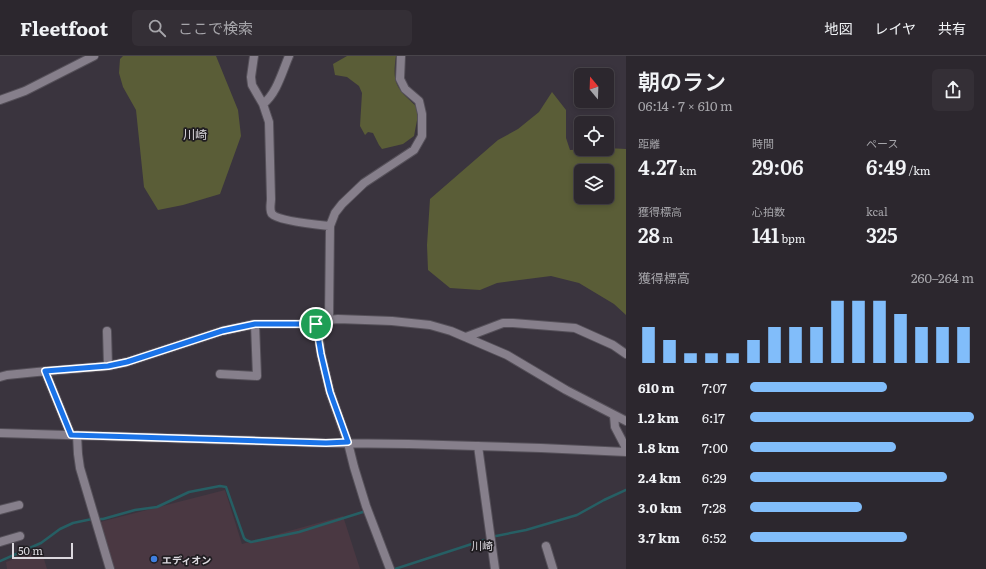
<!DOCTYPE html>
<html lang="ja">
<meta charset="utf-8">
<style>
:root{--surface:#2c272e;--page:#342f36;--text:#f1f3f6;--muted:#a6a5aa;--line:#48444a;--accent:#81bdfa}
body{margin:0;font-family:Literata,"Noto Sans JP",serif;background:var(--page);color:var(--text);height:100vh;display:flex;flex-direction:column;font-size:15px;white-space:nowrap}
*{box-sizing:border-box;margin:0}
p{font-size:13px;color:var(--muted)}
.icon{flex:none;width:22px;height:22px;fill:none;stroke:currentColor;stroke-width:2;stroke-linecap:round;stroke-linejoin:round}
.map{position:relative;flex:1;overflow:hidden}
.details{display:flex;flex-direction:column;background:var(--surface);width:360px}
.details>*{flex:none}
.needle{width:26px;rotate:341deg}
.tools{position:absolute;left:574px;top:12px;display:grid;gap:8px}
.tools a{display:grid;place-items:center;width:40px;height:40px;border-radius:6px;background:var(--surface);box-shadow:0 2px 6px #0003,0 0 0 1px var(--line);font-size:20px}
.scale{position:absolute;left:12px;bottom:10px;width:61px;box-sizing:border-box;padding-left:4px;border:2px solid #dcd9df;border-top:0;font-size:11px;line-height:14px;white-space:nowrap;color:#dcd9df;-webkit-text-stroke:3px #201d21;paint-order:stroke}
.pin{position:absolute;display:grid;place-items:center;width:34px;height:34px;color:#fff;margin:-17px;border:2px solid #fff;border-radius:50%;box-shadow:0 1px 4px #0007}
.round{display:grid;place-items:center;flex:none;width:42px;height:42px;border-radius:6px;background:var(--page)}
.overview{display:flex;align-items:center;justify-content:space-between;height:68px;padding:0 12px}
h1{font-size:22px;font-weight:600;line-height:30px}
.metrics{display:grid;grid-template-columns:repeat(3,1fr);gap:6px;height:68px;padding:4px 12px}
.metrics div{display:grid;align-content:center}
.metrics b{font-size:20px;font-weight:600}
.metrics small{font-size:11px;font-weight:400}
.metrics p{font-size:11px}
.chart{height:112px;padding:8px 12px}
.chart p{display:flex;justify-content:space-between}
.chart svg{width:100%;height:72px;margin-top:4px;stroke:var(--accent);stroke-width:6}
ul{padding:0 12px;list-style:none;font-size:13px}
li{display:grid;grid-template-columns:64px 48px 1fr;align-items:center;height:30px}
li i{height:10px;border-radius:5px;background:var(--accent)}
header{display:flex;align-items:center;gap:24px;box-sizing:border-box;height:56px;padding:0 20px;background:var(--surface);border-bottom:1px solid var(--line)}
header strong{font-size:19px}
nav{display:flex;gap:22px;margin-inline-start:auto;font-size:14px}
.search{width:280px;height:36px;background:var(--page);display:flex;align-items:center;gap:10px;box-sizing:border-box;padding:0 14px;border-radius:6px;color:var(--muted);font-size:15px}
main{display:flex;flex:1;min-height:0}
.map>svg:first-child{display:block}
.commercial{fill:#4a3842}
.green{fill:#5a5d37;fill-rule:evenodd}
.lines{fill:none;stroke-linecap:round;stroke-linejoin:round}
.stream{stroke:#265f64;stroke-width:2.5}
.minor-casing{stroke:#555059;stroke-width:10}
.minor{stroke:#867f8b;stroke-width:8}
.route-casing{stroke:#fff;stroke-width:8}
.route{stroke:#1a73e8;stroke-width:5}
.shop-dot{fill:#3f7fe0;stroke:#201d21;stroke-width:1.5}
.labels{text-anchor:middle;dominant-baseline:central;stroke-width:3.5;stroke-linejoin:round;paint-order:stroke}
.poi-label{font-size:10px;font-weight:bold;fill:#dcd9df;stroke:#201d21;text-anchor:start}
.neighbourhood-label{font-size:11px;fill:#dcd9df;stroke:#201d21}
.quarter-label{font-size:12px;fill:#dcd9df;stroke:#201d21}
</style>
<header>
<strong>Fleetfoot</strong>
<div class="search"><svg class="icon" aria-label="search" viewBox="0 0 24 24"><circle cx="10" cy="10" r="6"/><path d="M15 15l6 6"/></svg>ここで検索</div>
<nav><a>地図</a><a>レイヤ</a><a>共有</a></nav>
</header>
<main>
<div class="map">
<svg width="626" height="513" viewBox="0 0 626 513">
<rect width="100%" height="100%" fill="#3a343e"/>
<!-- commercial -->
<path class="commercial" d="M225 434 242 488 343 460 360 513H114L100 466Z
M41 493 47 513H7L6 506Z"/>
<!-- green -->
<path class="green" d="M123 0H216L238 54 241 80 220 138 183 149 158 154 144 131 136 54 123 31 119 17 120 3Z
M347 0H396C392 27 396 32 416 50L418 59 414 80 403 88 382 93 379 89 373 77 368 76 365 79 360 70 362 37 359 30 347 21 335 19 333 8Z
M552 36 566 54V82L570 94 607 92 626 93V259L614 248 579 227 551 220 497 227 480 234 450 232 428 214 427 189 430 143 498 84 518 73 539 56ZM581 115H607V141H581Z"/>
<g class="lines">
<!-- stream -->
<path class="stream" d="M496 480 526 474 577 459 604 444 626 434
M0 505 41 487 60 473 73 467 92 463H103L135 454 157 451 189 436 220 430 226 431 244 482 246 484 251 486 299 476 366 455
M395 513 484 484"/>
<defs>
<path id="minor" d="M254 0 251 21 252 29 263 48 269 66 271 143C271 148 269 154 272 158 278 165 320 169 330 170
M0 44 25 35 94 0
M263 48C277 37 282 16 289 0
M329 264 330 170 335 157 342 148 364 127 414 94 422 80V58L419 45 405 33 400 23 401 0
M317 268 321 298 330 336 348 387 354 411 366 450 390 513
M107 275 108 310
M466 281 503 267H513L575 272 613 289 626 298
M45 315 71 379
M220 318 257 320 255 268
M0 321 7 319 37 316 108 310 127 306 222 275 255 268H317L329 264 338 263 392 265 430 269 451 275 507 299 566 334 626 365
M614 360 615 371 626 392
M0 377 326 387 409 388 541 392 626 396
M77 379 78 398 80 412 110 513
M478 390 495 513
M0 454 19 449
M0 486 20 480
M546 490 553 513"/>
</defs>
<!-- minor casing -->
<use href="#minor" class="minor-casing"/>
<!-- minor -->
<use href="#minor" class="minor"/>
</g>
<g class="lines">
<defs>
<path id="route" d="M255 268H316L321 298 330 336 348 386 326 387 71 379 45 315 108 310 127 306 222 275Z"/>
</defs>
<!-- route casing -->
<use href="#route" class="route-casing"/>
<!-- route -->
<use href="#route" class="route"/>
</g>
<!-- markers -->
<circle class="shop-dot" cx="154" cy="503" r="4"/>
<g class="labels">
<!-- poi labels -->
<g class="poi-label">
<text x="162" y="503">エディオン</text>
</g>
<!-- neighbourhood labels -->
<g class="neighbourhood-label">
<text x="482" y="489">川崎</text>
</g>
<!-- quarter labels -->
<g class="quarter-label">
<text x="195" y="78">川崎</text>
</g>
</g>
</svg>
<div class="tools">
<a><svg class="needle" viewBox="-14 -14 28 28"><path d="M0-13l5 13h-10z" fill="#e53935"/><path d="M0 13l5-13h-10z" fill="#a6a5aa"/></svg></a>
<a><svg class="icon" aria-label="locate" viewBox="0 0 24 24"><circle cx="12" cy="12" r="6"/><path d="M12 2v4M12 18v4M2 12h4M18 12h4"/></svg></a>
<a><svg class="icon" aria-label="layers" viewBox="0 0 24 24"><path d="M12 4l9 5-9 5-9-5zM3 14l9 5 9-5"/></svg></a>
</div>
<div class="scale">50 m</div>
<div class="pin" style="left:316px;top:268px;background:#1e9e55"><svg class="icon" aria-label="arrive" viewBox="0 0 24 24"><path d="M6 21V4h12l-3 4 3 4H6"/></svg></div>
</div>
<section class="details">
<div class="overview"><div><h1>朝のラン</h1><p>06:14 · 7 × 610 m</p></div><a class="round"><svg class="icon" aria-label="share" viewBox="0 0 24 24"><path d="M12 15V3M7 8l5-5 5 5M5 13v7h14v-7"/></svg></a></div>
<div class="metrics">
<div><p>距離</p><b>4.27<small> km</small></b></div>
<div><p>時間</p><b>29:06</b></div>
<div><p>ペース</p><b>6:49<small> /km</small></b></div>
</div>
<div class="metrics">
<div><p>獲得標高</p><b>28<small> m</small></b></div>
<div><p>心拍数</p><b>141<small> bpm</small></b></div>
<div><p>kcal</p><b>325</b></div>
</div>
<div class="chart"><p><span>獲得標高</span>260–264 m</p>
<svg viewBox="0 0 160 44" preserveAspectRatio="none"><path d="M5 44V22M15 44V30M25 44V38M35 44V38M45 44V38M55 44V30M65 44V22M75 44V22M85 44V22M95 44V6M105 44V6M115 44V6M125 44V14M135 44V22M145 44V22M155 44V22"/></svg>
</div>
<ul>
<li><b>610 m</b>7:07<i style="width:61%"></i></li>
<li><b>1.2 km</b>6:17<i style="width:100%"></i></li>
<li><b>1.8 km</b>7:00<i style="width:65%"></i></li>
<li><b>2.4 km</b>6:29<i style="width:88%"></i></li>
<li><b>3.0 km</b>7:28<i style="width:50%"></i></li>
<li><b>3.7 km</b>6:52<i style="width:70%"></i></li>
</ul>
</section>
</main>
